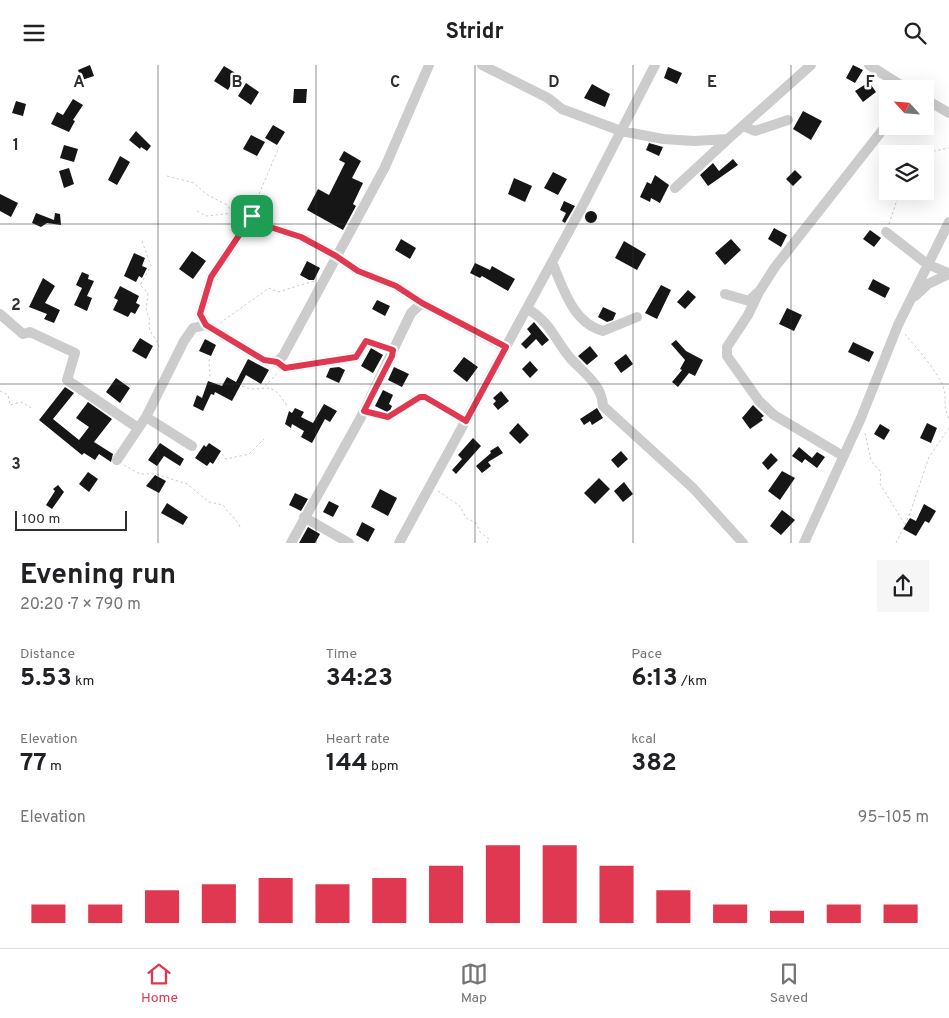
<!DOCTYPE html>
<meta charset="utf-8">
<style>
:root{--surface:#fff;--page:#f6f6f6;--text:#202124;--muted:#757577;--line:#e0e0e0;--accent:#df3850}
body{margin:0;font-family:Overpass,sans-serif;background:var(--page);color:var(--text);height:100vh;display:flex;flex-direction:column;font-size:19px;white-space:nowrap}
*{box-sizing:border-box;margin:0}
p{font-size:16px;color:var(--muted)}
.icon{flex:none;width:28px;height:28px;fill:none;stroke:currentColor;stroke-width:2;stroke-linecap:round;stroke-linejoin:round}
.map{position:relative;height:478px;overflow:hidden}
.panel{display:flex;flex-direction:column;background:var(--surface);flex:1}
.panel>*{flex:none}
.needle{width:32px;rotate:296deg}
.controls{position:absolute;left:879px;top:15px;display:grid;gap:10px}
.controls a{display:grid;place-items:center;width:55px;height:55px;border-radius:0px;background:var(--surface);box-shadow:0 5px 20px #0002;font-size:25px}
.scale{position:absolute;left:15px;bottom:12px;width:112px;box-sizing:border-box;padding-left:5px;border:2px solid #2f2f2f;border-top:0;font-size:14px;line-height:18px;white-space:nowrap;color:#2f2f2f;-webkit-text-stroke:4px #fff;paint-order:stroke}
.pin{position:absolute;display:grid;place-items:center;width:42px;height:42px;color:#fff;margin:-21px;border-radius:10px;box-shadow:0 2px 8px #0006}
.round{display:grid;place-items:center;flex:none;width:52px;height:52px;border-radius:0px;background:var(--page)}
.headline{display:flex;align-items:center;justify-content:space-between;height:85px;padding:0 20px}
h1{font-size:28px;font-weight:700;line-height:38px}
.figures{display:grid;grid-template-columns:repeat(3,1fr);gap:8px;height:85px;padding:5px 20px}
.figures div{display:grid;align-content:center}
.figures b{font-size:25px;font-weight:700}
.figures small{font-size:14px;font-weight:400}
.figures p{font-size:14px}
.chart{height:140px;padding:10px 20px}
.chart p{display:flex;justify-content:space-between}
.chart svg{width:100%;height:90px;margin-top:5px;stroke:var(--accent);stroke-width:6}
header{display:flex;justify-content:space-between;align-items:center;height:65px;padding:0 20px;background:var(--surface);font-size:22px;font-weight:700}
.dock{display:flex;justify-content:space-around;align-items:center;height:70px;border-top:1px solid var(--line);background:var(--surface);font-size:14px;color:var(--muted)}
.dock a{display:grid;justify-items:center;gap:2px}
.dock .active{color:var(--accent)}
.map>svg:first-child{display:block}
.building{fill:#161616}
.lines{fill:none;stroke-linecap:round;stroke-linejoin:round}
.path{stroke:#ccc;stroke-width:1;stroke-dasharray:2.5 2.5;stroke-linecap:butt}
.minor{stroke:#ccc;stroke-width:10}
.route-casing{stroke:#fff;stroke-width:10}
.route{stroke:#df3850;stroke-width:6}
.grid{fill:none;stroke:#2f2f2f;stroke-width:1;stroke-opacity:0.55}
.grid-label{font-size:16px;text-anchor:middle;font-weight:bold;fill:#2f2f2f;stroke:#fff;stroke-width:5;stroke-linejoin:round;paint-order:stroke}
</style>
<header><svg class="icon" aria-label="menu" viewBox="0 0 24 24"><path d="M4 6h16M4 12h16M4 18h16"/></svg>Stridr<svg class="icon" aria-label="search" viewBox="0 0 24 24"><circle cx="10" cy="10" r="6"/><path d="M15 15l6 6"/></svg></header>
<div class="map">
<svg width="949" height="478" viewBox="0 0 949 478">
<rect width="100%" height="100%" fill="#fff"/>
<!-- building -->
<path class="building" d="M90 0 94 11 82 15 78 5Z
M853 0 863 5 855 18 846 13Z
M224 1 237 9 228 25 214 16Z
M668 2 682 8 677 19 664 13Z
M869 17 876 27 863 37 855 26Z
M246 18 259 27 251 40 238 31Z
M592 19 610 29 605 42 584 33Z
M294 24H307L306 38H293Z
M73 34 83 40 73 55 75 56 69 67 51 59 57 47 63 50Z
M16 36 26 39 23 51 12 48Z
M803 46 822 56 811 75 793 64Z
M273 60 285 67 277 80 265 73Z
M136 66 151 81 147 86 141 82 140 84 129 75Z
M251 70 265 77 257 91 243 84Z
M649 78 663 82 659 91 646 85Z
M64 80 78 84 74 97 60 93Z
M344 86 361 96 352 113 363 118 353 139 356 141 343 165 307 145 318 124 329 130 345 98 339 95Z
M120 91 130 97 117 120 108 115Z
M733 94 738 100 708 121 700 110 713 98 719 106Z
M69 103 74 119 64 123 59 106Z
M795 105 802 112 793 121 786 114Z
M553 107 567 114 558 130 544 123Z
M655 110 669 120 660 138 651 133 650 137 640 132 647 117 651 119Z
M514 113 532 121 525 137 508 129Z
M0 129 18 138 11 152 0 146Z
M564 136 575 141 565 158 562 156 566 148 560 145Z
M585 152a6 6 0 1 1 12 0a6 6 0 1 1-12 0Z
M36 148 54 155 55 148 60 149 61 160 47 158 41 162 32 158Z
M774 163 787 170 781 182 768 174Z
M870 165 881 173 874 182 863 174Z
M401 174 416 183 410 194 395 185Z
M731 174 741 185 725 200 715 188Z
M624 176 646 189 637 205 615 193Z
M192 186 206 196 193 214 179 204Z
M134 188 145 193 142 201 147 203 142 213 139 211 136 217 124 211Z
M307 196 320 203 314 215H309L300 210Z
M475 198 490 205 492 201 515 214 508 226 482 211 480 213 470 208Z
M82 207 89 210 88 214 94 216 87 231 92 233 87 246 74 240 82 223 76 220Z
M43 213 55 221 45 238 60 245 54 258 44 254 47 249 29 242Z
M873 214 890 223 885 233 868 224Z
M661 220 671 225 657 254 645 248Z
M120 221 139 231 136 238 140 240 135 249 131 247 128 252 113 245 118 235 114 233Z
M688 225 696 232 685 244 677 237Z
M377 235 390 241 385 251 372 244Z
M603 242 616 248 613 255 607 257 598 252Z
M787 243 802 250 794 266 779 259Z
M534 257 549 275 542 281 536 274 526 284 521 279 531 269 527 264Z
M140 273 153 281 146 294 132 286Z
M205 274 216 280 211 291 199 286Z
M676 275 686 286 703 295 695 311 689 308 678 322 672 317 682 305 680 304 685 295 671 279Z
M853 277 874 287 869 297 848 287Z
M590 281 598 291 587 300 578 291Z
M371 283 383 290 373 308 361 301Z
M626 289 633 299 621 308 614 298Z
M464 292 478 302 467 317 453 306Z
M248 294 269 305 261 319 246 310 232 336 215 327 214 330 211 329 203 346 193 341 197 330 202 333 208 316 222 321 227 312 236 317Z
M530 296 538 305 530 313 522 304Z
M339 302 345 305 339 318 326 312 330 303Z
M394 302 409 309 402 322 388 315Z
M116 313 130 323 120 338 106 327Z
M65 322 74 328 53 354 79 375 89 362 76 353 88 337 112 354 94 377 113 389 111 397 99 389 95 395 84 388 82 390 39 355Z
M383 325 393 330 389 339 392 341 389 348 375 341Z
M501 326 509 336 498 345 493 339 496 336 493 333Z
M324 339 337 346 330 357 325 354 312 378 301 372 304 366 292 359 291 363 285 359 289 346 292 348 295 343 304 347 301 352 313 358Z
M753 340 764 351 761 353 763 355 750 364 742 353Z
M597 343 603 353 592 360 590 356 584 360 580 354Z
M518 358 529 370 520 379 509 368Z
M927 358 937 363 931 378 920 373Z
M880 359 890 365 884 375 874 369Z
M473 373 481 381 456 409 452 405 462 394 458 390Z
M160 378 184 394 180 401 164 391 157 401 148 395Z
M209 378 221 386 213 399 210 397 207 401 195 393 204 380 206 382Z
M498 381 503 388 488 397 491 401 482 408 476 401 491 388 490 386Z
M799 382 812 393 817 387 825 392 817 403 805 394 802 398 792 391Z
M621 386 628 394 618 403 611 395Z
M771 388 778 395 768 405 762 398Z
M782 406 795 413 780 435 768 426Z
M88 407 98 414 89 427 79 419Z
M155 410 166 416 159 428 146 421Z
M599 413 610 424 595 439 584 428Z
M624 417 633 429 623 437 614 426Z
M58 420 64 427 52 444 46 440 55 426 53 424Z
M380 424 397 433 388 451 371 442Z
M295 428 308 434 301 446 289 440Z
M329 436 339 441 333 452 323 447Z
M167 438 188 452 183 460 161 448Z
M924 439 936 446 929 458 925 456 916 471 903 464 910 453 916 456Z
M782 445 795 455 781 470 770 461Z
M362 457 375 464 368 477 356 470Z
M308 462 320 469 315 478H299Z"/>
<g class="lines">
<!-- path -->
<path class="path" d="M925 92 934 86 949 83
M167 111 194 118 206 129 227 140 233 148
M256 143 259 138V129L279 82
M197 146 206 151 234 148
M889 159 900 126
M142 176 151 201 140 220 148 228 146 245 150 255C146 267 156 271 159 282
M220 258 269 223 278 227 314 216
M905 269C917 284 938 306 944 324 947 334 942 340 949 354
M361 284 366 276 385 282
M209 294 210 313
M242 321C264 331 269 310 287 341
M265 321 278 308
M0 326 8 330 10 340 21 337 33 344
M372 348 389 352 420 332H425L459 352
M865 368 871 396 881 407 880 419 904 458
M222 389 226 394 249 389 264 374
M124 400 140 409H156L187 419 209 437 223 440C229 449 236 453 240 462
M438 426 460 441 466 453 476 458 480 467 489 474 487 478
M896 478 909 451 929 392 949 363"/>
<!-- minor -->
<path class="minor" d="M482 0 548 33 562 44 621 66 663 74 694 76 728 74 811 0
M869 0 907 24
M925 34 949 48
M743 61 755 66 788 55
M675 123 728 74
M242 148 252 151 270 162 301 172 336 191 358 206 396 221 422 238
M886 167 927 199 948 208
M552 197C563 223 573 258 603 266L637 252
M725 229 749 236 757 228
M915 231 928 219 949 209
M528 244C552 259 554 274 571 294 584 308 602 320 603 341L693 423 743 478
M0 249 23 269 30 267 75 288 67 315 138 363
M206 260 200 249 211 212 252 151
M277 297 285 303 356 292
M146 352 192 381
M843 391 774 350 759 336 727 291V282L748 250 759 227 775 202 888 58
M117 395 146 352 184 276 193 263 206 260 264 295 277 297 283 291 385 102 429 0
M304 452 349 478
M291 478 360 354 411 248 422 238 505 282
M399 478 582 142 655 0
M804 478 861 353 898 260 949 157"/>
</g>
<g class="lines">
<defs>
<path id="route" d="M252 151 270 162 301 172 336 191 358 206 396 221 422 238 506 282 466 356 425 332H420L388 352 364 346 392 291 393 285 366 276 356 292 285 303 277 297 264 295 206 260 200 249 211 212Z"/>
</defs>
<!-- route casing -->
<use href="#route" class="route-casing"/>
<!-- route -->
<use href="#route" class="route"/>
</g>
<!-- grid -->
<path class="grid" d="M158 0V478M316 0V478M475 0V478M633 0V478M791 0V478M0 159H949M0 319H949"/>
<g class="grid-label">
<text x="79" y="22">A</text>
<text x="237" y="22">B</text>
<text x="395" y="22">C</text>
<text x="554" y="22">D</text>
<text x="712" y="22">E</text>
<text x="870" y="22">F</text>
<text x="16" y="85">1</text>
<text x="16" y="245">2</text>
<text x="16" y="404">3</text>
</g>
</svg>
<div class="controls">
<a><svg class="needle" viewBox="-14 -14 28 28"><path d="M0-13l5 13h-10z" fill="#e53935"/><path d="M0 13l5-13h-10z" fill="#757577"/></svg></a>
<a><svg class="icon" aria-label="layers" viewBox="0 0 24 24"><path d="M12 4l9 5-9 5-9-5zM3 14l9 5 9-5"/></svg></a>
</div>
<div class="scale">100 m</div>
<div class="pin" style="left:252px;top:151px;background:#1e9e55"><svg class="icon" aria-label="arrive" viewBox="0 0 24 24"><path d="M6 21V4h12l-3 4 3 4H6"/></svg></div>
</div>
<section class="panel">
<div class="headline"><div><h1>Evening run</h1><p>20:20 · 7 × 790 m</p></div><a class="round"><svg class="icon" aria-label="share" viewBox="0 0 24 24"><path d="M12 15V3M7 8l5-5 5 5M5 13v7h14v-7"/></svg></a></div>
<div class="figures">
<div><p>Distance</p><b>5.53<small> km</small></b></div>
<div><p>Time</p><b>34:23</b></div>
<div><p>Pace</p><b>6:13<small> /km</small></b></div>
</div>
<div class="figures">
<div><p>Elevation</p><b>77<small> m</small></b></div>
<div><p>Heart rate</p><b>144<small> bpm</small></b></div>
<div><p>kcal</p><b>382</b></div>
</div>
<div class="chart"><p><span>Elevation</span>95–105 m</p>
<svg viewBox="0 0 160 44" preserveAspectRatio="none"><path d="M5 44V35M15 44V35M25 44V28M35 44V25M45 44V22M55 44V25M65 44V22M75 44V16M85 44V6M95 44V6M105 44V16M115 44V28M125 44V35M135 44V38M145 44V35M155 44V35"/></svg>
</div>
</section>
<nav class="dock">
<a class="active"><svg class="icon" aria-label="home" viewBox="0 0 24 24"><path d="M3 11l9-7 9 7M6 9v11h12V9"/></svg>Home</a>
<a><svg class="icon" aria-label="map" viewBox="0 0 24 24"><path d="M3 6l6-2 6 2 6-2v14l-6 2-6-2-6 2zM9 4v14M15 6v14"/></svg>Map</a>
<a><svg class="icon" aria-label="saved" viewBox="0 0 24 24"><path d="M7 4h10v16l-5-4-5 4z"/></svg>Saved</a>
</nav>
